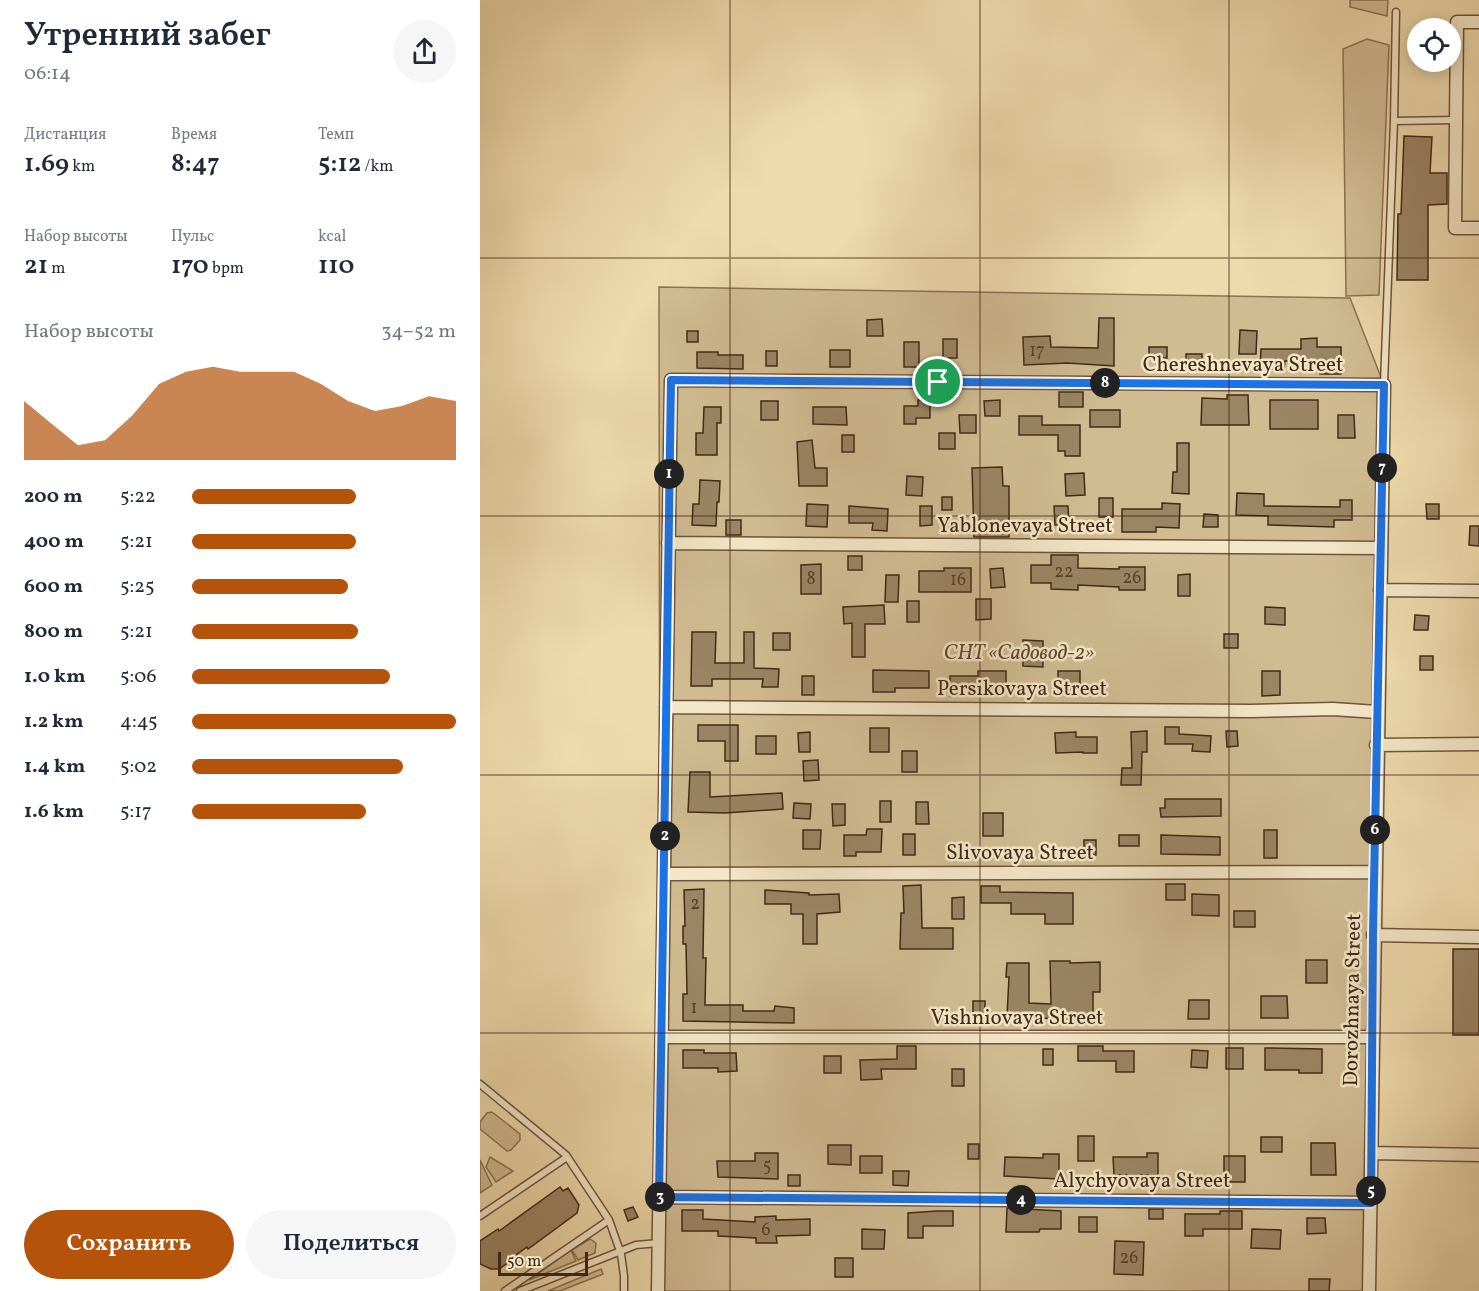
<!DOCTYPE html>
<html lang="ru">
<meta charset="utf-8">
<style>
:root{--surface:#fff;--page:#f6f6f7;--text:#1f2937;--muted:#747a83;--accent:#b45309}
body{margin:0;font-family:Vollkorn,serif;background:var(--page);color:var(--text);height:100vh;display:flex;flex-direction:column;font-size:22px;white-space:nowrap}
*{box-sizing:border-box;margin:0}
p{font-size:20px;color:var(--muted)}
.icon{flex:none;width:33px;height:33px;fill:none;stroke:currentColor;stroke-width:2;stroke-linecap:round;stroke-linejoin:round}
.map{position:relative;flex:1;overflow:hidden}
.side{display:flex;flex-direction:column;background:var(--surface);width:480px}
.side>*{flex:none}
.tools{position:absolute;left:927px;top:18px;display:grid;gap:12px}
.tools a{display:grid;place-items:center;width:54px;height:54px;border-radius:50%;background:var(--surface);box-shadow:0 3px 15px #0003;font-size:30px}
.scale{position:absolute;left:18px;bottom:15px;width:90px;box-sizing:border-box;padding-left:6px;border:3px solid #422817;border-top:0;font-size:16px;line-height:21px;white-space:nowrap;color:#422817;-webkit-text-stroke:4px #f4e7c8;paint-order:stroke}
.pin{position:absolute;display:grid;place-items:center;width:51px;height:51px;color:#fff;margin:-26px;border:3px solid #fff;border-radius:50%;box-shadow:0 2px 6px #0007}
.km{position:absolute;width:30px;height:30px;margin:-15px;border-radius:50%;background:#222;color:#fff;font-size:16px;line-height:30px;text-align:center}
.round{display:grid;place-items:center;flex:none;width:63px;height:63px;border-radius:32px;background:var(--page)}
.head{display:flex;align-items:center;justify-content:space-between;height:102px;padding:0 24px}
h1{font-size:33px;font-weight:600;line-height:45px}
.metrics{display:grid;grid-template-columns:repeat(3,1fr);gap:9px;height:102px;padding:6px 24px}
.metrics div{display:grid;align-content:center}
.metrics b{font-size:26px;font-weight:600}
.metrics small{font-size:16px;font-weight:400}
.metrics p{font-size:16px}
.chart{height:168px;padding:12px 24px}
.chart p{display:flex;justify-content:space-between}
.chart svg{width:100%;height:108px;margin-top:6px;fill:var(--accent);opacity:.7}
.action{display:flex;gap:12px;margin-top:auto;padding:12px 24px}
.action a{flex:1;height:69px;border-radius:36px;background:var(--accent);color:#fff;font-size:24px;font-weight:600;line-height:69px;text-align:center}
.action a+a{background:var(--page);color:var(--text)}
ul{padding:0 24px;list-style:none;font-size:20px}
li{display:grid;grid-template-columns:96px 72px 1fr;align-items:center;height:45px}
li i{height:15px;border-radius:8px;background:var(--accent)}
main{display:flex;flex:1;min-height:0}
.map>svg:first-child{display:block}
.green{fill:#d1bc92;stroke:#8a7254;stroke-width:1.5}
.building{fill:#9b8564;stroke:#422817;stroke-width:1.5}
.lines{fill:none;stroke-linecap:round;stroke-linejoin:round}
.service-casing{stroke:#6d543c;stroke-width:9}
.minor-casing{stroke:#6d543c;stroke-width:15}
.service{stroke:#f4e7c8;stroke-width:6}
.minor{stroke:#f4e7c8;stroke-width:12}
.route-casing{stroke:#fff;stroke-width:12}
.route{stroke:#1a73e8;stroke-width:8}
.grid{fill:none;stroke:#422817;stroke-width:1.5;stroke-opacity:0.55}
.labels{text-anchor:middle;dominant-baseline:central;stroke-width:5;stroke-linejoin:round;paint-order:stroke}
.number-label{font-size:18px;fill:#583f2a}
.street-label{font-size:21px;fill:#422817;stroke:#f4e7c8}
.park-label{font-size:21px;font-style:italic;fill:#5f4630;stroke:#f4e7c8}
</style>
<main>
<section class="side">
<div class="head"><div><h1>Утренний забег</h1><p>06:14</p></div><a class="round"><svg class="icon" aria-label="share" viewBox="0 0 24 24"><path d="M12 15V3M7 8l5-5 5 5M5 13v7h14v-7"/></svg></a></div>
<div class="metrics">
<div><p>Дистанция</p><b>1.69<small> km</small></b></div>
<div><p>Время</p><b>8:47</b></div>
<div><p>Темп</p><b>5:12<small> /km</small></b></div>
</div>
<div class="metrics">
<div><p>Набор высоты</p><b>21<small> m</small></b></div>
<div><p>Пульс</p><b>170<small> bpm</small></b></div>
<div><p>kcal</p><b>110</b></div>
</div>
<div class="chart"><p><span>Набор высоты</span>34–52 m</p>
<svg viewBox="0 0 160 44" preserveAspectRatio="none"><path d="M0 44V20L10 29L20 38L30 36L40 26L50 13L60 8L70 6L80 8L90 8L100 8L110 13L120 20L130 24L140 22L150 18L160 20V44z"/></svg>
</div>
<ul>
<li><b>200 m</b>5:22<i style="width:62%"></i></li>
<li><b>400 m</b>5:21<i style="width:62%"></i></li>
<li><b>600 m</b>5:25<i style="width:59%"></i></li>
<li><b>800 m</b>5:21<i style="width:63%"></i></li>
<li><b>1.0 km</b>5:06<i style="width:75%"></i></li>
<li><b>1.2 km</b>4:45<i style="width:100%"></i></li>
<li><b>1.4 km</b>5:02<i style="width:80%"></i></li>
<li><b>1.6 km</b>5:17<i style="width:66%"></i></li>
</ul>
<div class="action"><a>Сохранить</a><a>Поделиться</a></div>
</section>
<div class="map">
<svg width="999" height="1291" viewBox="0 0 999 1291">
<rect width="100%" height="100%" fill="#eedaab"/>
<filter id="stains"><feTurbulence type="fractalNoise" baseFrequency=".00333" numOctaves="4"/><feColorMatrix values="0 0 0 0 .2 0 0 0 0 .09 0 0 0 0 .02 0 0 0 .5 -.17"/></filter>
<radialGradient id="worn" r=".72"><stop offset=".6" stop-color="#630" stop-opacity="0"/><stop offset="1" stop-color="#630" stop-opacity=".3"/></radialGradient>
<!-- green -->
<path class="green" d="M870 0H908L907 16 870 7Z
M887 39 909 45 899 295 866 296 863 49Z
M179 287 870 298 904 385 889 1291H176L180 1051Z
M12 1112 40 1134V1140L31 1150 27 1151 0 1129V1122L7 1113Z
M10 1157 33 1171 16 1182 6 1167Z
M0 1160 12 1185 0 1193Z
M110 1239 116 1243 115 1253 98 1260 92 1250Z
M91 1250 96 1261 49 1280Z
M121 1269 123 1274 80 1291H68Z"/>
<!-- building -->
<path class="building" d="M924 136 952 137 950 173H967V204L948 205V280H917L918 214H921Z
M619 318H634V366L587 363 544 365 543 337 570 336 571 347 618 348Z
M402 319 403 336H387V320Z
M760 330 777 331 776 354H759Z
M207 331H218V342H207Z
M837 338V347H861V374H840V361H805L804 369H780L781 349H821V339Z
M463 339H477V358H463Z
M424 342H439V367H424Z
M669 347H687V358H669Z
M350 350H370V367H350Z
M286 351H297V366H286Z
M217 352H238V355H263V369L217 368Z
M706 354H722V368H706Z
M579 392H603V407H579Z
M747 395H768L769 425H721L722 398 747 399Z
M438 400H450V418H436V424H424V406H438Z
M520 400V416H505L504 401Z
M790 400H838V429H790Z
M281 401H298V420H281Z
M224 407H241V423H237V455H216V433H223Z
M333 407H366L367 425 333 424Z
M610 410H640V427H610Z
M479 415H496V433H480Z
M858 415H874L875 438H858Z
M539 416H562V425H600V456H585V451H578V435H539Z
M459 433H475V449H459Z
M362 435H374V452H362Z
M332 440 335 468H347V486H319L317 442Z
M697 443H709V494L692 493 693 472H697Z
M522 467 523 486H529V537H494L492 468Z
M604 473 605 495 586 496 585 474Z
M427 476 443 477 442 496 426 495Z
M220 480 240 481 239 502H237L236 526 212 525 213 504H219Z
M757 493 784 494V506L860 507V500H872V520H854V527L788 525V516L756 515Z
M462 497H472V510H462Z
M619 498H633V517H619Z
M682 503 700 504 699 528 676 527V532H642V509H682Z
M327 504 348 505 347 527 326 526Z
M946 504H959V519H947Z
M369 506 408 509 407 531 392 530 393 523H369Z
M440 506H452V525L440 526Z
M574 506H588L589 524 575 525Z
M724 514 738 515V527H723Z
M246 520H261V535H246Z
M990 526H999V546L989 545Z
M571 555H598V568L639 569V567H665V590H639V587L598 585V590L571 589V583H551V565H571Z
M368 556H382V570H368Z
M341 564V594H321V565Z
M464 568H491V592H439V571H464Z
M523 568 525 587 511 588 510 569Z
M710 574V596H698V575Z
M406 575H419L418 602H405Z
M496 599H511V619L496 620Z
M427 601H439V622H427Z
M404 605 405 624H385V657H372V623L364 624 363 607Z
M785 607 805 608V625L785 624Z
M935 615 949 616 948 630H934Z
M212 632H236L235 663H264V632H274V668L299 669 298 687H282L283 679H232V686H211Z
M293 633H310V650H293Z
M744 634H758V648H744Z
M543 640 563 641V667L543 666Z
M940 656H953V670H940Z
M393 670 449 671V688H415V692H393Z
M498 671H526V690H483V696H470V676H498Z
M578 671H600V689H578Z
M782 671H800V695L782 696Z
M322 676H334V695H322Z
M218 725H258V761H245V741H218Z
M685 727H699V734L731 736 730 752 712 751 713 744H685Z
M390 728H409V752H390Z
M667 731V752H662L661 785H641L642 768H652L651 732Z
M746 731H757L758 746 747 747Z
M330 732V752H319L318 733Z
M596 732V737H617V753H603V752L576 753 575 733Z
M276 736H296V754H276Z
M422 751H437V772H422Z
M338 760 339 780 324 781 323 761Z
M210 772H230V797L302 793 303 809 245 813 208 812Z
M685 799H741V816L681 817 680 808H685Z
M400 801H411V822H400Z
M436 802H448L449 824H436Z
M314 803 331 804 330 819 313 818Z
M352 804H365V825L353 826Z
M503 813H523V836H503Z
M387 829H402L401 852H376V856H364V835H386Z
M323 830H341L340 849H323Z
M784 830H797V858H784Z
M423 834H435V855H423Z
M639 835H659V846H639Z
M681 835 740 837V855L681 854Z
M604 840H616V855H604Z
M686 884H705V900H686Z
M441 885 442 928H473V949H420L421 913H424L423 886Z
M501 886H520V892L593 893V924H565V914H531V903H501Z
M224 889 223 958H226L225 1005H263V1011H294L295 1006 314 1008V1023L203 1021V994H207L206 944H203V926H205L204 890Z
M285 890 329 893V895L359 894 360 912 337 914V944H323V914H311V904H285Z
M712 894 739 895V916L712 915Z
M484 897V919H472V898Z
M754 911H775V927H754Z
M973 949H999V1035H973Z
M826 960H847V983H826Z
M570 961H590V963L620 962V992H613V1021L527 1016 529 977H526L527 963H549V1003L571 1004Z
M781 996H807L808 1018H781Z
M709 1000H729V1019H708Z
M493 1001H505V1023H493Z
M417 1046H436V1069H401L402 1079 381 1080 380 1060 417 1059Z
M598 1046H623V1051H654V1072H636V1061H598Z
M746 1048H763V1069H746Z
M785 1048 842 1049V1073H819V1070H785Z
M563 1049H573V1065H563Z
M203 1050H224V1053H256L257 1071 238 1072V1068H203Z
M712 1050 728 1051 727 1068 711 1067Z
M344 1056H361V1073H344Z
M472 1069H484V1086H472Z
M598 1136H614V1161H598Z
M781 1137H802V1152H781Z
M831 1143H855L856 1175H831Z
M488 1144H499V1159H488Z
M348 1145H371V1165L348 1164Z
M275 1153H298V1179L238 1177 237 1161H275Z
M667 1153H678V1175H634L633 1157H667Z
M563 1154H579V1179L524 1176 525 1157 563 1158Z
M380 1156H402V1173H380Z
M744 1156H765V1182H744Z
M413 1171H429L428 1186 413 1185Z
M308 1175H320V1186H308Z
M80 1187 83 1191 88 1188 99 1205 97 1213 48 1249 47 1247 32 1258V1260L19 1269H11L0 1264V1241L18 1229 19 1231Z
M153 1207 158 1217 148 1221 144 1210Z
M527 1208 581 1211V1229H560L559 1232H526Z
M669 1209H683V1219H669Z
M202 1210H223V1219L275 1222V1217L296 1216V1220L330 1219V1235L296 1236 297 1243H276V1238L238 1236V1231H202Z
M457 1211H473V1226H443V1238H428V1213Z
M740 1211H762V1229H723V1236H705V1214H740Z
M599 1217H617V1232H599Z
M827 1218H845L846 1233 827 1234Z
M382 1229 405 1230 404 1249H382Z
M772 1229 801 1230 800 1249 771 1248Z
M635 1241 664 1242 663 1275 634 1274Z
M355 1258H373V1277H355Z
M829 1279H850L849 1291H829Z"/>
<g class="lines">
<defs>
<path id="service" d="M914 121 976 120
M904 384 914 121 916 12
M0 1084 86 1155 129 1220 141 1254 144 1276V1291
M0 1216 87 1157
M25 1291 129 1220
M40 1291 156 1245 179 1243"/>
<path id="minor" d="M999 22H977L975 228H999
M188 543 901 548
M900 590 999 591
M186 707 771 711 853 709 897 712
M896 745 999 744
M185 874 895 872
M893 935 999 937
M182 1037H892
M891 1153 999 1155
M179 1197 891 1203
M178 1291 191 380 904 385 889 1291"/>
</defs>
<!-- service casing -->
<use href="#service" class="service-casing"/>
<!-- minor casing -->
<use href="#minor" class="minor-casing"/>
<!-- service -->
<use href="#service" class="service"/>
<!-- minor -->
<use href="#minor" class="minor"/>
</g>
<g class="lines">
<defs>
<path id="route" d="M191 380 904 385 893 935 891 1203 179 1197Z"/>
</defs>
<!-- route casing -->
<use href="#route" class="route-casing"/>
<!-- route -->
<use href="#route" class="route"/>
</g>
<!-- grid -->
<path class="grid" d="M250 0V1291M500 0V1291M749 0V1291M0 258H999M0 516H999M0 775H999M0 1033H999"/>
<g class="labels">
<!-- number labels -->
<g class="number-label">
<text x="557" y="351">17</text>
<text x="584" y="572">22</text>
<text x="652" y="578">26</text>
<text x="331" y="579">8</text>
<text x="478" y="580">16</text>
<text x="215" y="904">2</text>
<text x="214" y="1008">1</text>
<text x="287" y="1166">5</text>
<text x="286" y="1230">6</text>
<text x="649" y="1258">26</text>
</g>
<!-- street labels -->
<g class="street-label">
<text x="763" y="365">Chereshnevaya Street</text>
<text x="545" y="526">Yablonevaya Street</text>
<text x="542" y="689">Persikovaya Street</text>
<text x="540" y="853">Slivovaya Street</text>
<text transform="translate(873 1000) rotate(-89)">Dorozhnaya Street</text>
<text x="537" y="1018">Vishniovaya Street</text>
<text x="662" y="1181">Alychyovaya Street</text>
</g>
<!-- park labels -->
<g class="park-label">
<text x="539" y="653">СНТ «Садовод-2»</text>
</g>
</g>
<rect width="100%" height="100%" filter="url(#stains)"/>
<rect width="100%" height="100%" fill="url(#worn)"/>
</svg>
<div class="tools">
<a><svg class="icon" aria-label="locate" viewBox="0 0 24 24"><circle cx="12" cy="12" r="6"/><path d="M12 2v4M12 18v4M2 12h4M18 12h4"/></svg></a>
</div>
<div class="scale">50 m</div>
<div class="pin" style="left:458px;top:382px;background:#1e9e55"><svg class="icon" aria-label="arrive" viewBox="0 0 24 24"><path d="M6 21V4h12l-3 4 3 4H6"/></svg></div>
<b class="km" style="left:189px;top:474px">1</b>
<b class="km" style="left:185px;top:836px">2</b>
<b class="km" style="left:180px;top:1197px">3</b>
<b class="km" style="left:541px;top:1200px">4</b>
<b class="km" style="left:891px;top:1191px">5</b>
<b class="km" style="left:895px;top:830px">6</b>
<b class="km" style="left:902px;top:468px">7</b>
<b class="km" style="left:625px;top:383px">8</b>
</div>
</main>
